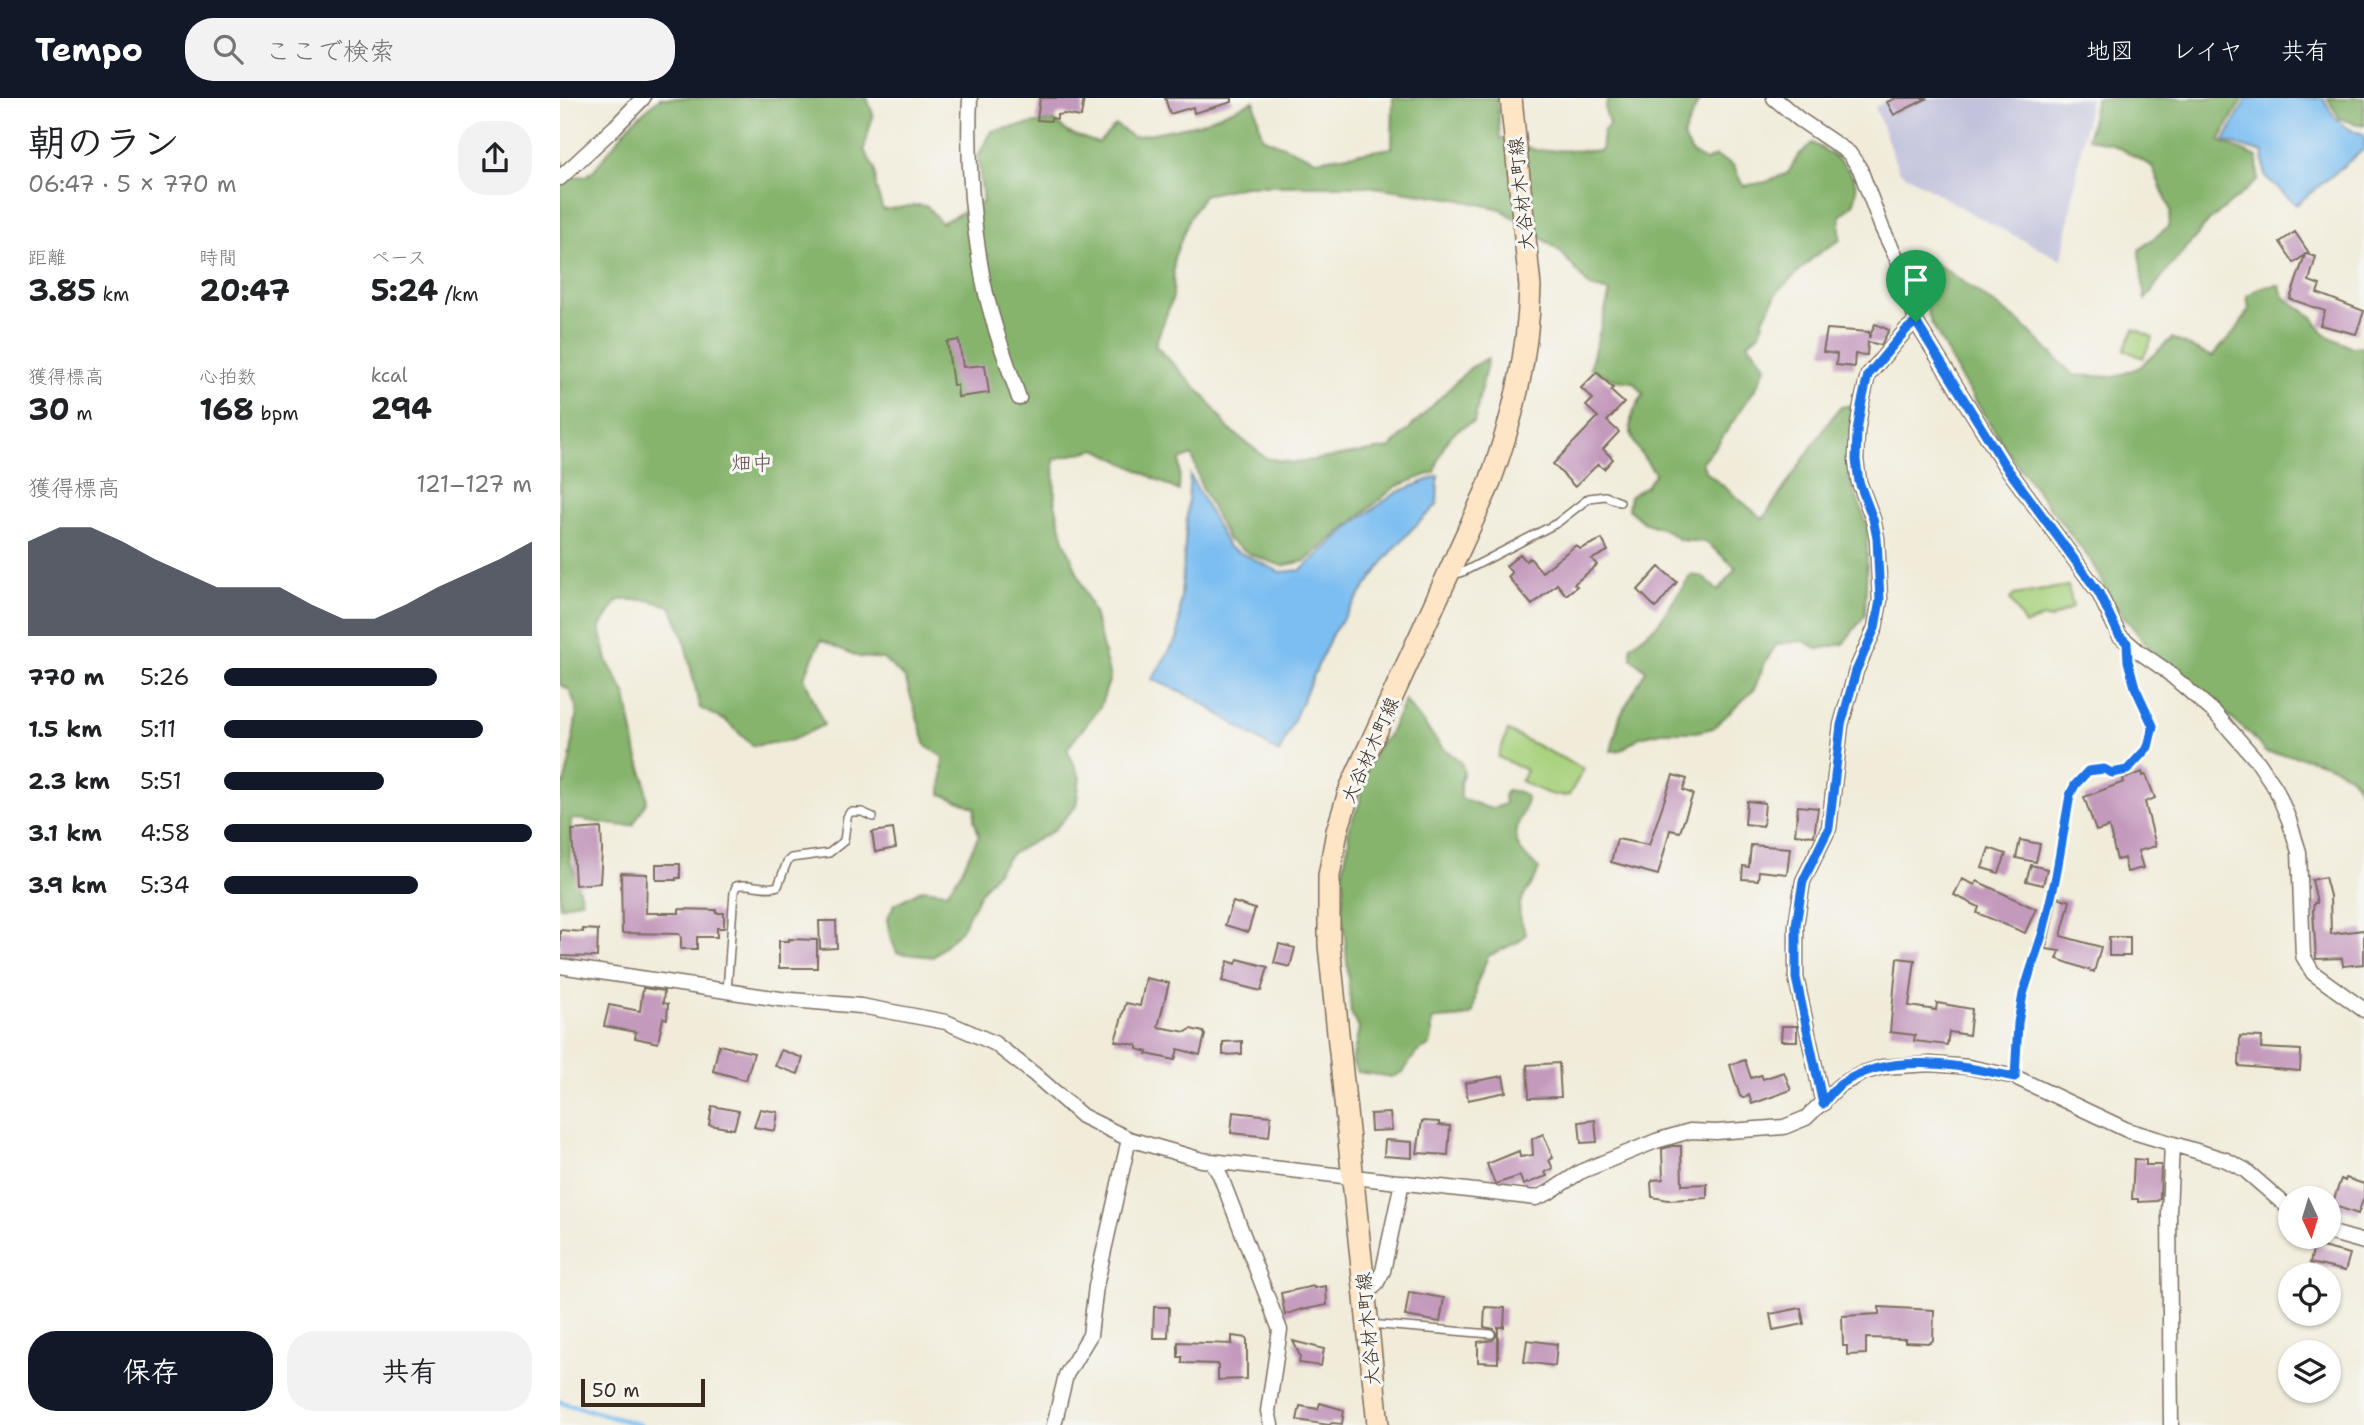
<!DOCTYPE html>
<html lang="ja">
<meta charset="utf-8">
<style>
:root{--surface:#fff;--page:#f2f2f2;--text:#202124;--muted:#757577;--accent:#111827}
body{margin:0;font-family:"Shantell Sans","Klee One",sans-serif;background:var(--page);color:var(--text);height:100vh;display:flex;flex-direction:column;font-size:26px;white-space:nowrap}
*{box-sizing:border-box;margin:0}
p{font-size:23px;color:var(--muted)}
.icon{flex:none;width:38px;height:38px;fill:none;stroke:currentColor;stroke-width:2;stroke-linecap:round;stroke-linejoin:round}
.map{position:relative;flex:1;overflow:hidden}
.details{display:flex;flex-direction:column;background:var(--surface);width:560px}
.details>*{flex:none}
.needle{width:46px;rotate:176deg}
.buttons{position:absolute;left:1718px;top:1088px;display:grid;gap:14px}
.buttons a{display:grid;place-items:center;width:63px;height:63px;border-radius:50%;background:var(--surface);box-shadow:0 2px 5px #0004;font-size:35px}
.scale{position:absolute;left:21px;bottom:18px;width:124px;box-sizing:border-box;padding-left:7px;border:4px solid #3b2a1e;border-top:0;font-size:19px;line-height:24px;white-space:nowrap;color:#3b2a1e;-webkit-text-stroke:5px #f6f6f2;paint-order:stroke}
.pin{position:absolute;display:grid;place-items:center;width:60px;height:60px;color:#fff;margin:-72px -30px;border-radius:50% 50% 50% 0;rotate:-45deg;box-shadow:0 0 7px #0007}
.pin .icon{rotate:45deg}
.round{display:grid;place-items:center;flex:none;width:74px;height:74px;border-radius:28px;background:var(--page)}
.headline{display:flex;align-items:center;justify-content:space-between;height:119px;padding:0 28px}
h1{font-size:38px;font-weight:700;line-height:52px}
.figures{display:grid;grid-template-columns:repeat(3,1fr);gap:10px;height:119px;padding:7px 28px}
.figures div{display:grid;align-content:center}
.figures b{font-size:30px;font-weight:700}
.figures small{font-size:19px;font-weight:400}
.figures p{font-size:19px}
.chart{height:196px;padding:14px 28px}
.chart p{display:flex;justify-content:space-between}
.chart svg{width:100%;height:126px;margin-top:7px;fill:var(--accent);opacity:.7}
.action{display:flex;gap:14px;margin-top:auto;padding:14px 28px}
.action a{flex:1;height:80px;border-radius:28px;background:var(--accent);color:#fff;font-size:28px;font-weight:700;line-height:80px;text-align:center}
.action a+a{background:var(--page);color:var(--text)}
ul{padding:0 28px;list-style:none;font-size:23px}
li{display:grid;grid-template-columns:112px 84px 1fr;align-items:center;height:52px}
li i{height:18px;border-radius:9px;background:var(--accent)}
header{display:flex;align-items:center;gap:42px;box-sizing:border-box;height:98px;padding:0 35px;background:var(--accent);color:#fff}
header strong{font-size:33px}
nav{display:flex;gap:38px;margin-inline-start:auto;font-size:24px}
.search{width:490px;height:63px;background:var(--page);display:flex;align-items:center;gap:18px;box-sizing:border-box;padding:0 24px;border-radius:28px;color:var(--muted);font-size:26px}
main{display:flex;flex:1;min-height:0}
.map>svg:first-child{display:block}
.industrial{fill:#c2c2dc}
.green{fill:#a8d27e;stroke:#727e4e;stroke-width:2}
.forest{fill:#86b46d;stroke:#606f46;stroke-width:2}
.water{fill:#7cbef1;stroke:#5c7488;stroke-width:2}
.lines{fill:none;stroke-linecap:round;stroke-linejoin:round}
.stream{stroke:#7cbef1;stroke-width:5}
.building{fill:#c399bc}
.lane-casing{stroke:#7b6e60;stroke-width:10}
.street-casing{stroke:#7b6e60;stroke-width:17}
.secondary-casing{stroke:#7b6e60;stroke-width:24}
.lane{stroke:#fff;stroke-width:7}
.street{stroke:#fff;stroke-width:14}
.secondary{stroke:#fde5c5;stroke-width:21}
.route-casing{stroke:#fff;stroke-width:14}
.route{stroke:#1a73e8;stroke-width:9}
.labels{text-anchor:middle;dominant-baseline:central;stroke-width:6;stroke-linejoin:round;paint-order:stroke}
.street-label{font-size:19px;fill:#3b2a1e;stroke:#f6f6f2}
.neighbourhood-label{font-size:21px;fill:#6b5155;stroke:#f6f6f2}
</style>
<header>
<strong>Tempo</strong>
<div class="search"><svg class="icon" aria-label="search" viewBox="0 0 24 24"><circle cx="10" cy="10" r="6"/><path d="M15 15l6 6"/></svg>ここで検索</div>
<nav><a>地図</a><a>レイヤ</a><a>共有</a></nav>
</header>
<main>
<section class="details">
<div class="headline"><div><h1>朝のラン</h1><p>06:47 · 5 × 770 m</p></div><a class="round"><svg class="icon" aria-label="share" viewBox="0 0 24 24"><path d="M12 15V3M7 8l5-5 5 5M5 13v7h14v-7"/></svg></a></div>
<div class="figures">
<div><p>距離</p><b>3.85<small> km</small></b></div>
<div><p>時間</p><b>20:47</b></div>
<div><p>ペース</p><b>5:24<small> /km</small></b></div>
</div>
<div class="figures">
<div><p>獲得標高</p><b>30<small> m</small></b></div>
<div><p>心拍数</p><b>168<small> bpm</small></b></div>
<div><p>kcal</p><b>294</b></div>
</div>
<div class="chart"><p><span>獲得標高</span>121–127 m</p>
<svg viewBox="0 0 160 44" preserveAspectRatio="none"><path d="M0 44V11L10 6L20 6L30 11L40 17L50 22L60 27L70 27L80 27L90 33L100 38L110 38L120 33L130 27L140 22L150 17L160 11V44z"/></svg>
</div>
<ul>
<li><b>770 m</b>5:26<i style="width:69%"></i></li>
<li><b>1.5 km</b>5:11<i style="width:84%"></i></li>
<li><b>2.3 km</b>5:51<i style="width:52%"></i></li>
<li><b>3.1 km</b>4:58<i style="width:100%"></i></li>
<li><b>3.9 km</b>5:34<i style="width:63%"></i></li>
</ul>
<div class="action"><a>保存</a><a>共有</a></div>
</section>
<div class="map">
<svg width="1804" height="1327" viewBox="0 0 1804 1327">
<rect width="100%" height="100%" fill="#f6f6f2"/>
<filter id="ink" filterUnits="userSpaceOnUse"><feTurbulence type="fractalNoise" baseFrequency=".0143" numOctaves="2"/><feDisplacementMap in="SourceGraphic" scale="14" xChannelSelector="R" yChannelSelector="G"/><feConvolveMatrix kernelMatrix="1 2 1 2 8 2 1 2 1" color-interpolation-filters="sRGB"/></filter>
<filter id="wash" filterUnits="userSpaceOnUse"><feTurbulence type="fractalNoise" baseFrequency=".00686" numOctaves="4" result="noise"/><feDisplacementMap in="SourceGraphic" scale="28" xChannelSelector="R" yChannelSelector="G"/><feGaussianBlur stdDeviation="1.57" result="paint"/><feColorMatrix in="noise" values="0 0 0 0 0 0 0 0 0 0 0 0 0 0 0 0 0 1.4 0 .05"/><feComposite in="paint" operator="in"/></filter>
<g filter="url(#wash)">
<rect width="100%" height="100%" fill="#f1ecda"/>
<!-- industrial -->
<path class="industrial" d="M1331 0H1530L1502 162 1414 117 1339 73 1315 9Z"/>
<!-- green -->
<path class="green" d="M1574 231 1593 239 1583 260 1564 252Z
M1508 488 1513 509 1491 521 1483 519 1465 527 1450 501 1454 497Z
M948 633 1024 671 1009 697C993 701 976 690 961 683L966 672 938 659Z"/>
<!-- forest -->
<path class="forest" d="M100 0H307L313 16 304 52 315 71 316 90 323 112 358 107 367 108 381 125 423 104 418 58 432 33 493 22 509 35 538 45 556 27 573 39 638 26 694 3 702 39 756 62 832 50 833 0H937L940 40 976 52 1041 53 1043 34 1049 27 1045 11 1048 0H1140L1123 38 1132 55 1146 63 1155 58 1173 67 1183 88 1206 84 1228 75 1238 58 1252 45C1272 55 1308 78 1293 106 1290 110 1284 115 1280 118V142L1256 157 1218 193 1203 222 1201 233 1188 245 1206 268 1197 288 1157 347 1142 363 1145 373 1203 421 1270 322 1281 309 1292 307 1289 361 1290 382 1307 426V463L1305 517 1283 546 1259 551 1243 543 1217 546 1205 564 1194 592 1153 630 1136 634H1102L1080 639 1061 652 1051 653 1060 618 1086 572 1071 560V548L1097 527 1131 477 1143 479 1158 493 1176 470 1146 444 1120 442 1104 431 1083 424 1068 411 1070 398 1086 388 1095 375C1073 345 1058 330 1084 296L1073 284 1055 282 1030 270 1050 194 1030 189 1001 154 941 111 896 101 807 88H685L644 97 629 121 614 160 613 199 595 247 645 299 669 331 706 360 734 365 830 350 910 270 928 260 914 324C887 333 882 348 875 374L835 389 745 463 722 468 692 457 668 442 641 388 632 357 620 362 619 393 537 351 494 361 495 405 504 442 535 518 550 580 540 609 507 651 520 680 516 708 493 733 451 756 422 792 401 832 373 859 337 855 330 838 327 821 335 806 363 791 387 794 400 776 419 737 414 722 415 710 381 696 383 659 366 648 345 580 323 561 299 559 261 542 244 579 264 627 232 642 193 648 166 623 140 610 123 537 111 508 87 502H58L40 529 47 563 66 597 77 657 85 682 87 703 73 727C51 730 33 721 11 721L10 761 22 802 0 809V687L4 686 10 662 17 612 10 592 0 587V60L11 79 26 78 33 73 72 24Z
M1536 0H1683L1659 43 1697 59 1698 82 1649 123 1604 176 1585 202 1579 152 1608 129 1611 113 1592 68 1552 46 1528 40Z
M1767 0H1804V28L1780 21Z
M1360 157 1386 172 1461 225 1513 277 1555 279 1580 269 1612 240 1652 259 1677 231 1689 211 1687 198 1701 189 1719 187 1724 199 1753 219 1764 236 1790 249H1804V701C1801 695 1799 686 1793 681 1774 664 1732 656 1706 655L1691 637 1592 554 1552 503 1531 463 1452 360 1400 279 1371 224 1357 182Z
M845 602 881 648 901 664 904 674 900 685 901 700 931 711 945 706 944 698 947 692 959 694 967 699C966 713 962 714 958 726 950 747 966 759 979 771 968 803 949 797 966 836L960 843 928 858 917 885 913 916C899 922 887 919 872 922V940L869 948 857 954 843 974 832 979 798 974 792 964 799 930 791 915 784 827 781 817 784 789 782 776 789 743 788 731 800 705 801 688 817 649 828 638Z"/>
<!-- water -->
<path class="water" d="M1687 0H1763C1773 20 1782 31 1804 36V51L1736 107 1705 78 1703 55 1664 43Z
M630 377 668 449 720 474 741 472 795 424 836 395 878 378 877 407 850 433 828 458 772 536 719 655 636 601 592 581 618 539Z"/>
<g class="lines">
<!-- stream -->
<path class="stream" d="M0 1304 80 1327"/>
</g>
<g id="blocks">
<!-- building -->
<path class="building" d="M480 0H524L521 19 504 16 497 17V21L491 20V23L477 22Z
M605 0H672V4L634 15 633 9 610 16Z
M1336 0H1368L1334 17 1327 4Z
M1735 134 1749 155 1746 156 1756 159 1749 183 1760 187 1757 195 1804 213 1796 236 1760 227 1765 213 1730 201 1745 157 1734 165 1720 144Z
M1315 226 1329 232 1321 247 1308 244 1307 257 1295 256 1294 269 1276 267 1277 256 1263 254 1267 231 1309 234V240Z
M399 242 403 269 425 267 429 295 398 299 397 287H393L387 244Z
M1037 274 1053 290 1051 293 1064 305 1047 323 1059 334 1043 351 1053 361 1044 371 1038 366 1015 389 993 366 1038 319 1026 308 1033 301 1021 290Z
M1042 441 1048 453 1032 461 1037 467 1014 486 1017 488 1006 497 997 486 972 507 948 479 952 475 946 468 960 456 966 463 970 460 982 474 1016 447 1020 451Z
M1099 469 1117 484 1096 510 1078 492Z
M1582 674 1583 678 1586 677 1595 700 1585 704 1596 748 1578 753 1583 770 1567 774 1564 760 1557 762 1549 729 1536 733 1524 699 1564 684 1563 681Z
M1113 677 1127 681 1123 692 1133 696 1120 734 1110 732 1098 777 1051 764 1057 741 1089 747Z
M1187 703 1205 705 1203 728 1185 726Z
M1238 708 1258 710 1254 738 1235 736Z
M41 730 42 753 40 785 15 787 12 732Z
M333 731 336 750 315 754 312 734Z
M1460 742 1480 746 1476 764 1456 760Z
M1191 747 1230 750 1227 776 1199 773 1198 782 1182 781 1183 768 1189 769Z
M1429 750 1446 756 1439 775 1422 770Z
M96 766H120V780H116V782H96Z
M1471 767 1487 771 1483 787 1466 783Z
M61 775 87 776 86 815H119V811L156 812V815H164V830H157V839H137V851H121V839L119 836 62 835Z
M1765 779 1770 798 1771 836 1804 832V866L1783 868 1782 860 1756 861 1753 812 1754 805H1757L1752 782Z
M1402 781 1415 787 1417 783 1476 811 1465 835 1417 815 1419 809 1394 797Z
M1497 799 1510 803 1501 838 1541 849 1534 874 1497 861 1500 853 1486 851Z
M673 804 695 811 688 834 665 827Z
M259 823H276L277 850 260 851Z
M23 831 38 832 37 859 0 858V832L23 834Z
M1549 839H1570V858H1549Z
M229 841 257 842V870H219V843H229Z
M719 846 735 850 730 869 714 865Z
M1337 860 1355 862 1349 908 1376 912 1377 905 1412 911 1409 937 1389 934 1387 947 1354 943 1355 937 1330 934Z
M678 861 708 869 701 893 662 883 668 863 676 866Z
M586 880 609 885 598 929 626 934 631 931 643 934 645 937 640 957 618 951 615 962 587 956 588 954 577 951V947L555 943 566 905 580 908Z
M83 890 104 893 103 905 108 906 107 921 103 920 98 945 75 940 76 934 44 928 49 907 80 913Z
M1222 928H1237V943H1221Z
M1680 938 1702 939 1701 950 1741 952 1740 973 1679 968Z
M682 943V956L663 957V944Z
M159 947 194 955 186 982 153 973Z
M221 952 243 960 238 976 215 968Z
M1185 962 1191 980 1201 977 1203 981 1224 974 1231 992 1192 1006 1189 997 1183 1000 1180 998 1170 967Z
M999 965 1001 999 969 1000 967 967Z
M943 978 946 994 908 1002 905 985Z
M152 1008 179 1013 174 1031 149 1027Z
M200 1011 218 1014 215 1033 194 1029Z
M673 1014 711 1018 709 1039 671 1035Z
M830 1015 832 1032 811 1033 810 1016Z
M1035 1022 1037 1044 1021 1045 1019 1024Z
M862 1023 879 1024V1027L890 1028 888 1057 857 1055Z
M983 1036 993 1060 989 1062 993 1071 985 1074 987 1078 963 1087 960 1078 935 1086 927 1066 959 1053 960 1059 973 1057 972 1041Z
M825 1042 852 1044V1060L824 1058Z
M1112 1048H1121L1122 1087 1147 1086V1100L1108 1102 1092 1099 1091 1085 1093 1082 1103 1081 1102 1051Z
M1574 1061 1586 1062V1067H1601L1600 1101 1597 1103 1578 1104V1101H1572Z
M1786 1080 1804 1086V1099L1798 1116 1772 1107 1781 1081 1785 1083Z
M1754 1147 1790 1156 1785 1173 1750 1165Z
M754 1188V1190L766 1188 767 1207 742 1212V1211L725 1217 721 1195Z
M849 1194 884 1200 880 1224 845 1218Z
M594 1209H609L608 1240H593Z
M925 1209 945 1210 944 1229H938V1265L918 1264V1244L933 1242 937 1237 934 1231 924 1229Z
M1319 1209 1374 1212 1373 1242 1370 1245 1345 1244V1241L1306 1240V1256L1287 1257V1248H1283L1282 1218 1319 1216Z
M1241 1210 1244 1226 1213 1232 1210 1216Z
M672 1238 687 1240V1281L658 1282V1266L622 1265V1259H618V1244L672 1246Z
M967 1242 997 1246 995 1268 964 1264Z
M733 1243 764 1251 761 1268 739 1265 740 1258Z
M760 1305 784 1312 782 1326 772 1325 769 1327 737 1322 740 1308 758 1311Z"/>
</g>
</g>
<g filter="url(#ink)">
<use href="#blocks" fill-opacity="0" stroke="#7b6e60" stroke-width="2"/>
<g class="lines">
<defs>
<path id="lane" d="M894 477 905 473 997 425 1029 400 1045 398 1060 404
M167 893 174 794 176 788C190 784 205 793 218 788L227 764 231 760 269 755 284 743 287 719 290 714H302L313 719
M1455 979 1458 924 1463 896 1483 834 1500 758 1510 697 1515 687 1528 673 1544 671 1552 675 1567 672 1588 649 1593 628 1575 589 1568 563 1567 546
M809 1226 931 1236"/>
<path id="street" d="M410 0C407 61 412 122 423 182 431 222 446 262 459 300
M1214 0 1239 21 1289 55 1300 71 1322 130 1345 177 1356 224 1444 366 1539 495 1559 537 1578 553 1604 571 1655 615 1698 664 1716 691 1729 722 1739 754 1743 858 1753 875 1804 912
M0 80 55 29 83 0
M0 868 220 901 301 908 386 924 434 945 474 976 522 1018 569 1041 642 1062 783 1078
M1263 1006 1236 879V827L1243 783 1269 730 1281 627 1296 573 1315 530 1320 502 1317 440 1313 421 1299 384 1296 362 1297 334 1301 308 1308 277 1346 232 1356 224
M652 1064 660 1077 720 1232 708 1313 711 1327
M803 1080 976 1100 988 1095 1020 1074 1096 1043 1130 1033 1156 1034 1224 1029 1246 1020 1280 987 1303 975 1322 969 1371 966 1409 969 1455 979 1567 1032 1666 1062 1685 1072 1731 1112
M1769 1134 1804 1144
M805 1198 816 1186 823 1173 842 1084
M494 1327 506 1277 530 1237 536 1188 569 1041
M1611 1327 1609 1114 1612 1046"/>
<path id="secondary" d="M818 1327 769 847V778L777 733 790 691 928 389C953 322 968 260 970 189L951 0"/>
</defs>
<!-- lane casing -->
<use href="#lane" class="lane-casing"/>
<!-- street casing -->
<use href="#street" class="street-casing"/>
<!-- secondary casing -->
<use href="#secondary" class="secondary-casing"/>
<!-- lane -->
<use href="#lane" class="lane"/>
<!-- street -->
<use href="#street" class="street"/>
<!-- secondary -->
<use href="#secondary" class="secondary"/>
</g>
</g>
<g class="lines" filter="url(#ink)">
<defs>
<path id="route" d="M1356 224 1444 366 1539 495 1559 537 1567 545 1568 563 1575 589 1593 628 1588 649 1567 672 1552 675 1544 671 1528 673 1515 687 1510 697 1496 778 1483 834 1463 896 1458 925 1455 979C1401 968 1331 952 1281 986 1274 991 1268 999 1263 1006L1236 880V827L1243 783 1269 730 1281 627 1296 573 1315 530 1320 502 1317 440 1313 421 1299 384 1296 362 1297 334 1301 308 1308 277 1346 232Z"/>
</defs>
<!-- route casing -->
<use href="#route" class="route-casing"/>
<!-- route -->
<use href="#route" class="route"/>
</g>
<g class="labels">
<!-- street labels -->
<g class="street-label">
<text transform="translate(961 96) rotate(-96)">大谷材木町線</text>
<text transform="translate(810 652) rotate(-66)">大谷材木町線</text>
<text transform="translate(808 1231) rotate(-95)">大谷材木町線</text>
</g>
<!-- neighbourhood labels -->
<g class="neighbourhood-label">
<text x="192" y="365">畑中</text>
</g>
</g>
</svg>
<div class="buttons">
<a><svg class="needle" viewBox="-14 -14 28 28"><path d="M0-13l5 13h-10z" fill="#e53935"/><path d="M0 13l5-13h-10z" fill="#757577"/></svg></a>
<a><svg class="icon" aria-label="locate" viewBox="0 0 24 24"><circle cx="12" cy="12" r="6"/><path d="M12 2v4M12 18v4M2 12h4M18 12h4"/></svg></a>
<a><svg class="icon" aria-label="layers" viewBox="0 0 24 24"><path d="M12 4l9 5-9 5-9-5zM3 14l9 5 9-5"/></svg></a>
</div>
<div class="scale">50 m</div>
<div class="pin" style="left:1356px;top:224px;background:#1e9e55"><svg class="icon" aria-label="arrive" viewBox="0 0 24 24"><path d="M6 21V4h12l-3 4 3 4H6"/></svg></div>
</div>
</main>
